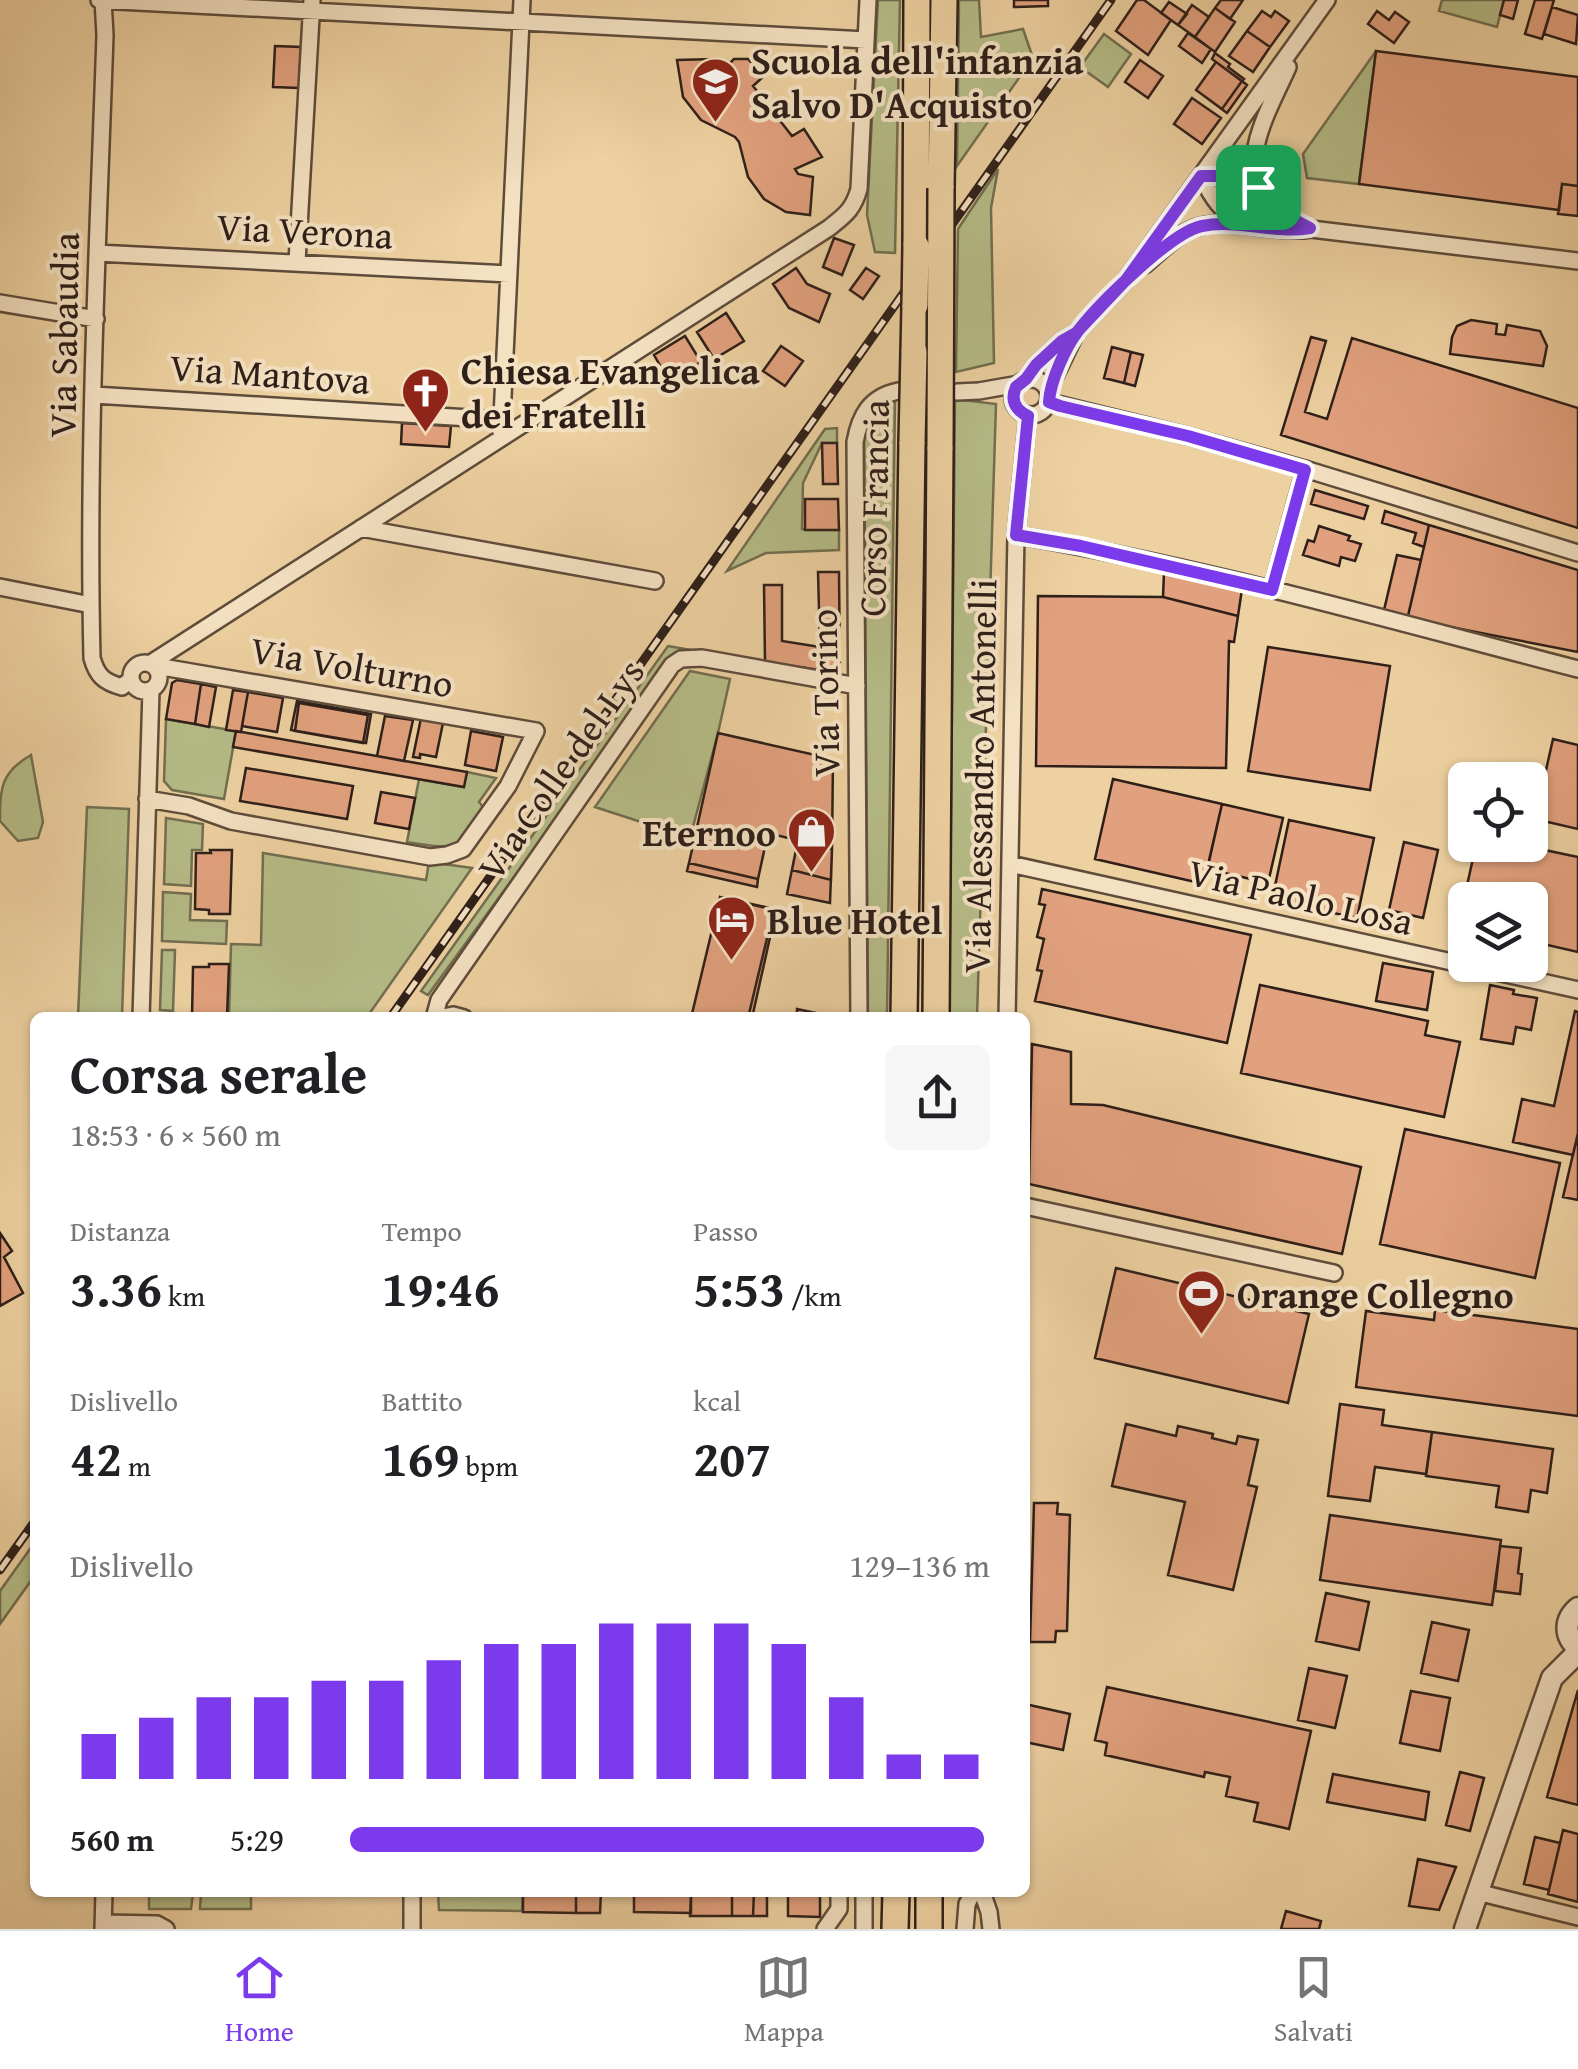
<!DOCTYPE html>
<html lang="it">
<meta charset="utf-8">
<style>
:root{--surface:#fff;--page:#f6f6f6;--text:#202124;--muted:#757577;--line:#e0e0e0;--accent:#7c3aed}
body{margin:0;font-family:"Gentium Book Plus",serif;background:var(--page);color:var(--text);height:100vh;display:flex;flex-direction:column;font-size:38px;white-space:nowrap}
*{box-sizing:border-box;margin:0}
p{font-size:32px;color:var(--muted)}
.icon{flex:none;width:55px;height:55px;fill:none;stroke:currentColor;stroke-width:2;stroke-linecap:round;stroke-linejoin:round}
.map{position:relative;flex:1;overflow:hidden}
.details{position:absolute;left:30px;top:1012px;width:1000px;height:885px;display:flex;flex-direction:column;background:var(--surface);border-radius:15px;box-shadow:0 2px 8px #0004}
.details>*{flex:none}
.buttons{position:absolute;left:1448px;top:762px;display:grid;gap:20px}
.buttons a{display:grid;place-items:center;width:100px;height:100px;border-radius:15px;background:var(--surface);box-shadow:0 2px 8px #0004;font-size:50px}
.pin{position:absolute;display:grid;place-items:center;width:85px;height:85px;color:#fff;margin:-42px;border-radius:20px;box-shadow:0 5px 15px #0006}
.round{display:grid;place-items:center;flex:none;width:105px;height:105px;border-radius:15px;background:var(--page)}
.overview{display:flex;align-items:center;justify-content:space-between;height:170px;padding:0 40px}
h1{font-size:55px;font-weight:800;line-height:75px}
.figures{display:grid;grid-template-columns:repeat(3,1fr);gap:15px;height:170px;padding:10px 40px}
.figures div{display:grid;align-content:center}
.figures b{font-size:50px;font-weight:800}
.figures small{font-size:28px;font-weight:400}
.figures p{font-size:28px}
.chart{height:280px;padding:20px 40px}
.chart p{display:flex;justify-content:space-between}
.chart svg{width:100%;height:180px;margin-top:10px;stroke:var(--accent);stroke-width:6}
ul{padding:0 40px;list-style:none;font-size:32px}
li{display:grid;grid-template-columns:160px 120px 1fr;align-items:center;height:75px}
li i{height:25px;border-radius:12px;background:var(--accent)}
.menu{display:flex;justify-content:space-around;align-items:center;height:140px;border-top:2px solid var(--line);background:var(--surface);font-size:28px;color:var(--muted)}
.menu a{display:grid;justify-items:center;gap:5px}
.menu .selected{color:var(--accent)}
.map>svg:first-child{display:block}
.green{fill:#b5bc87;stroke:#726e50;stroke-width:2.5}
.building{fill:#e2a17e;stroke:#2e1f19;stroke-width:2.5}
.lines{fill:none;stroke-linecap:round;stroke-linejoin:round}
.minor-casing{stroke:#5e4c3b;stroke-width:20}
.tertiary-casing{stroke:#5e4c3b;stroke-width:25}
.primary-casing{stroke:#2e1f19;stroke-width:30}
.minor{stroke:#f4e1c2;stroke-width:15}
.tertiary{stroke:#f4e1c2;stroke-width:20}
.primary{stroke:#eed1a1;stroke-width:25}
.rail-casing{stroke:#2e1f19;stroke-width:9}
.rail{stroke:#f4e1c2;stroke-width:5;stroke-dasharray:15;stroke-linecap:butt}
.primary-bridge-casing{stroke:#2e1f19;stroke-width:30;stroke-linecap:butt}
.primary-bridge{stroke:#eed1a1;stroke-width:25}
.route-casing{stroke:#fff;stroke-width:20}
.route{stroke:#7c3aed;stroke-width:12}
.labels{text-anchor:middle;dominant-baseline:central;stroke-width:8;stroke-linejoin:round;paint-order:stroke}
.poi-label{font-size:38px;font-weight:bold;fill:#2e1f19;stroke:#f4e1c2;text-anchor:start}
.street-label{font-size:38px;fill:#2e1f19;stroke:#f4e1c2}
</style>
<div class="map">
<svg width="1578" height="1929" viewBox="0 0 1578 1929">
<rect width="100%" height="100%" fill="#eed1a1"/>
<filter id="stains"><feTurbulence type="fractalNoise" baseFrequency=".002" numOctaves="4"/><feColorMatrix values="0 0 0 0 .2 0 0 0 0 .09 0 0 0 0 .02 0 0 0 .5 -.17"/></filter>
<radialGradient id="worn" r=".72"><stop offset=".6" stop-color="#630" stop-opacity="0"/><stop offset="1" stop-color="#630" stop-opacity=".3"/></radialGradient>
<!-- green -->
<path class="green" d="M878 0H900L895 253 875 252 867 215Z
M959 0H979L981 37 1023 29 1033 58 957 166Z
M1442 0H1504L1497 27 1439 11Z
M1104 34 1131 54 1108 87 1080 67Z
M1376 51 1359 184 1307 178 1303 154Z
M998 169 991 208 994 363 956 372 958 229Z
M1232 187C1248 190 1263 198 1261 216L1257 219 1240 218 1224 201 1220 189Z
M955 399 996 404 977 1017 949 1018Z
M895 400 887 1018 868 1017 864 423Z
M837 428V443H822L803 483 802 529 839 530V550L766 553 727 571 825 429Z
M668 646 702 652 675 656 428 995 421 991Z
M690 671 730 679 718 733 690 838 595 807Z
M166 719 236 731 224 799 172 790 164 781Z
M31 755 43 822 38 838 18 841 0 821C0 788 1 772 31 755Z
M467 772 496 778 479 802 484 808C454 851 460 850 407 842L419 779 463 787Z
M87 807 129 809 122 1017H78Z
M166 818 203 824 202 850H192L191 886 164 884Z
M263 853 426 880 429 862 472 868 367 1017 229 1018 231 944 261 945Z
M163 892 191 894 190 920 227 921 226 944 162 941Z
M162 950H175L173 1011 160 1010Z
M35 1542V1575L0 1624V1591Z
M149 1893H193L191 1909H149Z
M201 1893H251V1909H200Z
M438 1893H523L522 1911 439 1910Z"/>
<!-- building -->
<path class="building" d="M1014 0H1048V6L1014 7Z
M1137 0H1144L1171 20 1148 55 1116 31Z
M1221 0H1243L1230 19 1215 8Z
M1504 0H1518L1513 19 1500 15Z
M1535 0H1554L1542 39 1525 34Z
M1169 2 1187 14 1178 25 1161 13Z
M1192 5 1209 17 1195 37 1178 25Z
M1552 7 1578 15 1576 44 1544 34Z
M1215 8 1235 22 1215 52 1195 37Z
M1262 11 1271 17 1275 11 1289 21 1270 47 1247 31Z
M1377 11 1389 20 1395 12 1409 22 1394 43 1368 24Z
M1247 31 1270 47 1253 72 1229 56Z
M1188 33 1211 49 1202 63 1179 46Z
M275 46 301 47 299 88 273 87Z
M1376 51 1578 77V186L1562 184 1559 210 1359 184Z
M1215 53 1230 64 1228 67 1244 79 1242 81 1247 85 1227 113 1196 90 1216 62 1212 59Z
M715 59 716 77 734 59H748L764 76 753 86 792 136 804 129 822 157 795 169 798 174 813 177 810 215 786 212 764 199 748 177 739 142 735 137 701 120 683 97 677 60Z
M1140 60 1163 76 1148 98 1125 82Z
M1216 62 1247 85 1227 113 1196 90Z
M1216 62 1242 81 1222 109 1196 90Z
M1192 98 1221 118 1202 144 1174 124Z
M1562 184 1578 186V216L1558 214Z
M834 238 854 245 842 275 823 267Z
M796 268 807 284 830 294 819 322 789 308 773 284Z
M866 268 879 276 863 299 850 290Z
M726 313 744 341 714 359 697 332Z
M1471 320 1497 324 1496 334 1505 335 1507 325 1540 331 1547 346 1543 366 1450 354 1452 337 1457 326Z
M685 336 701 362 669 381 654 355Z
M1311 337 1326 341 1305 412 1327 419 1352 338 1578 408V528L1281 435Z
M781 346 803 361 785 386 763 371Z
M1112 347 1131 352 1124 383 1104 378Z
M1131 352 1143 355 1135 386 1124 383Z
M402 423 451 426 449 447 401 444Z
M822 443H837L838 484H823Z
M1315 490 1368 506 1364 519 1311 504Z
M805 499H838L839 530H805Z
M1385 511 1429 525 1424 547 1413 543 1416 533 1382 523Z
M1429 525 1578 570V652L1435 624 1408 616Z
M1319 526 1350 536 1348 540 1361 544 1355 561 1341 557 1339 566 1303 555 1308 540 1314 542Z
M1397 555 1421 560 1408 616 1384 610Z
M818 572H839L840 673 765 662 764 585H782V641L820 647Z
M1164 572 1242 589 1238 616 1163 597Z
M1038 596 1163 597 1238 616 1234 642 1229 641 1226 768 1036 766Z
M1268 647 1390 666 1370 790 1248 771Z
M177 680 201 684 195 724 166 719 172 683Z
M201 684 216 687 209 727 195 724Z
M233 690 248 692 241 732 226 730Z
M248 692 283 698 277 732 242 726Z
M297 701 371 714 366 743 291 730Z
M299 703 368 715 363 743 295 731Z
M385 716 413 720 404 761 377 756Z
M421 718 443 723 436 757 420 754V758L413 757Z
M236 731 467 772 464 787 233 747Z
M471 731 503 737 496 771 465 765Z
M718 733 833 759 832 849 768 833 758 879 689 863Z
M1553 739 1578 745V829L1535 819Z
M246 768 353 786 347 819 240 801Z
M1113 779 1222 804 1204 884 1095 859Z
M381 792 415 798 409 829 375 823Z
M1222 804 1283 818 1268 883 1207 869Z
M1289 820 1374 838 1357 918 1272 900Z
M798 840 832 849 830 903 787 894Z
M798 840 832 849 831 880 792 870Z
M1404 842 1438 850 1423 918 1389 910Z
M1476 845H1521L1578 857V952L1530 941V900H1465V927L1458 926Z
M210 850H232L230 914H209V910L195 909 196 853H211Z
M689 863 758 879 757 887 687 871Z
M1042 889 1251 935 1227 1043 1035 1001 1042 971 1037 970 1044 939 1037 937 1045 905 1039 904Z
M720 897 792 914 789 928 773 924 752 1018H691Z
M720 897 774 909 748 1018H691Z
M1383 963 1433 972 1427 1010 1376 1001Z
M209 964H229L227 1018H192L193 967H209Z
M1260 985 1428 1021 1425 1035 1460 1042 1444 1117 1241 1073Z
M1490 985 1514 990 1513 994 1537 998 1531 1030 1516 1027 1513 1044 1481 1039Z
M797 1009 830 1016V1018H797Z
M1575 1011 1578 1012V1133L1573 1155 1513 1142 1522 1099 1554 1106Z
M1032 1044 1071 1052V1104L1103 1105 1361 1167 1342 1254 1029 1184Z
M1405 1129 1560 1163 1535 1278 1380 1244Z
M1578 1133V1200L1563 1197Z
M0 1233 12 1251 4 1257 23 1293 0 1306Z
M1116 1268 1309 1314 1288 1403 1095 1358Z
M1435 1310 1578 1329V1416L1356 1387 1366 1311 1434 1320Z
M1340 1404 1384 1410 1382 1425 1432 1432 1426 1474 1375 1467 1370 1501 1328 1496Z
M1126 1424 1176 1436 1178 1426 1213 1434 1212 1438 1236 1444 1238 1436 1258 1440 1248 1485 1257 1487 1233 1590 1168 1575 1185 1502 1112 1486Z
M1432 1432 1553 1449 1547 1493 1531 1490 1528 1512 1496 1507 1499 1486 1426 1476Z
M1034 1503H1058L1057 1514 1070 1515 1067 1631H1056L1055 1642H1030Z
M1330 1515 1501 1540 1492 1605 1320 1580Z
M1500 1546 1521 1548 1518 1573 1522 1574 1520 1594 1495 1591Z
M1326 1593 1369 1602 1359 1650 1316 1641Z
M1432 1622 1469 1630 1458 1681 1421 1673Z
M1309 1668 1347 1676 1335 1728 1298 1720Z
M1107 1687 1311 1731 1289 1829 1254 1821 1258 1803 1226 1796 1230 1777 1205 1772 1204 1777 1105 1755 1107 1743 1095 1740Z
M1578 1690V1805L1547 1797Z
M1411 1691 1450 1698 1440 1751 1400 1743Z
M1025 1704 1070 1714 1063 1750 1025 1742Z
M1460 1772 1484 1778 1470 1831 1446 1825Z
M1333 1774 1429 1792 1425 1820 1327 1802Z
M1563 1830 1578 1834V1902L1548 1894Z
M1535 1837 1560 1843 1549 1890 1524 1884Z
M1418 1859 1456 1867 1439 1910 1409 1906Z
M523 1892H576V1913L523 1912Z
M576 1892H601L600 1913H576Z
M634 1892H691V1913L634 1912Z
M634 1892H691V1913L634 1912Z
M691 1892H732V1916H690Z
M732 1892H754L753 1916H732Z
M754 1892H767V1916H753Z
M788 1892H820V1917L788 1916Z
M1286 1911 1321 1921 1319 1929H1281Z"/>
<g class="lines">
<defs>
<path id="minor" d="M99 0 866 40
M103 0 105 35C98 242 87 450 92 658 97 676 104 682 122 687L131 679
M1288 67C1268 113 1226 177 1283 214 1291 220 1301 224 1311 229
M1201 176C1212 197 1221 212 1242 224
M1201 176H1225L1258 187
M97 253 509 274
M297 262 312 0
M1145 265C1159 253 1173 238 1190 230 1224 214 1273 235 1311 229L1578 261
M0 303 96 319
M1013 397a18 18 0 1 1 36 0a18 18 0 1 1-36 0Z
M1026 379 1036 365 1062 341 1076 333 1126 280 1327 0
M1048 391 1076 333
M957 392 979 391 1019 384
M94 395 502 420
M1049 402 1188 436 1305 469 1578 553
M501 438 522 0
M361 528 655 581
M1016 535C1206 567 1392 621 1578 669
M0 587 91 605
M1272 590 1305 469
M131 677a14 14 0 1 1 28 0a14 14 0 1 1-28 0Z
M151 663 829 228C845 215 853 210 859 189L868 0
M147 799 189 806 231 821 430 857 447 855 463 849 508 786 536 731 168 668 158 669
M1010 864 1578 990
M141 1018 151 690
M434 1018 439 1000 672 665 681 659 702 658 857 686
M437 1018 453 1015 464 1018
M859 1018 855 442C860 415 870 397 898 391
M1007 1018 1016 535 1028 415
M1025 1206 1334 1273
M864 1892V1929
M982 1892 989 1912 991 1929
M1477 1892 1578 1917
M103 1923 157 1924 166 1929
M103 1929 104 1892
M412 1929V1892
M825 1929 839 1909V1892
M965 1929 967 1904 973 1892"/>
<path id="tertiary" d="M1578 1608C1564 1620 1564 1636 1578 1648
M1465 1929 1552 1678 1578 1652"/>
<path id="primary" d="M941 188 944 0
M916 246 917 0
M914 352 915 305
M904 1018 912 442
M936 1018 940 447
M895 1929 896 1892
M929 1929V1892"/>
</defs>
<!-- minor casing -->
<use href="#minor" class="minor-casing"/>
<!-- tertiary casing -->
<use href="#tertiary" class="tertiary-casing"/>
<!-- primary casing -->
<use href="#primary" class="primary-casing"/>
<!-- minor -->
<use href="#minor" class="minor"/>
<!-- tertiary -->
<use href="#tertiary" class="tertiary"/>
<!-- primary -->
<use href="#primary" class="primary"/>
<defs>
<path id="rail" d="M390 1018 1111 0
M0 1570 35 1521"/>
</defs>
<!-- rail casing -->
<use href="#rail" class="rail-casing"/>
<!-- rail -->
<use href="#rail" class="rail"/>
<defs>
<path id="primary-bridge" d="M915 305 916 246
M912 442 914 352
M940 447 941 188"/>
</defs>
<!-- primary-bridge casing -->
<use href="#primary-bridge" class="primary-bridge-casing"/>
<!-- primary-bridge -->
<use href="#primary-bridge" class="primary-bridge"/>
</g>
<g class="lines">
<defs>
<path id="route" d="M1258 187 1225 176H1201L1126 280 1076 333 1062 341 1036 365 1026 379 1016 387C1010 400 1015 410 1028 416L1016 535 1081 546 1272 590 1305 470 1188 436 1060 406 1049 402C1050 382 1065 348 1078 331 1098 305 1171 232 1202 226 1237 219 1275 234 1310 228 1288 217 1273 208 1258 187"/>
</defs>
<!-- route casing -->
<use href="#route" class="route-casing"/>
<!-- route -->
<use href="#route" class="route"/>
</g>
<!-- icons -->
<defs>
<symbol id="school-pin" viewBox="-11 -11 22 30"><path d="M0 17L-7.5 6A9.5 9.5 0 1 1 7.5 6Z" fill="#8f2418" stroke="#f4e1c2"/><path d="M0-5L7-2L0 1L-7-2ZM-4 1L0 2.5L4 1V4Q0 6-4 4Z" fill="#fff"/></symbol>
<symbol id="church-pin" viewBox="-11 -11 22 30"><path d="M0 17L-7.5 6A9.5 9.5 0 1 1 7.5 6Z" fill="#8f2418" stroke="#f4e1c2"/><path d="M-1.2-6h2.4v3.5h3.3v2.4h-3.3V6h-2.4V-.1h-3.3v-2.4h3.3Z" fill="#fff"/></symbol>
<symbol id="shop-pin" viewBox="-11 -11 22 30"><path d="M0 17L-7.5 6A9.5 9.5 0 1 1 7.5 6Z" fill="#8f2418" stroke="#f4e1c2"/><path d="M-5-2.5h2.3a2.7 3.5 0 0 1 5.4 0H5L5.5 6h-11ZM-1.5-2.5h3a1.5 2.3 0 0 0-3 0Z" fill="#fff"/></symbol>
<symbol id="hotel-pin" viewBox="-11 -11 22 30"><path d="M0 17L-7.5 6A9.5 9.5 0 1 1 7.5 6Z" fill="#8f2418" stroke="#f4e1c2"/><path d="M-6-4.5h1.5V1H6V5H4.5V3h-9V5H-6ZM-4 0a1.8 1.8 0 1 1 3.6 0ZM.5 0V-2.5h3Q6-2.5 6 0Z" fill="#fff"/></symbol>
<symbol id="stadium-pin" viewBox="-11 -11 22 30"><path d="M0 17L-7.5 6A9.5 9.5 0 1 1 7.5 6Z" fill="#8f2418" stroke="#f4e1c2"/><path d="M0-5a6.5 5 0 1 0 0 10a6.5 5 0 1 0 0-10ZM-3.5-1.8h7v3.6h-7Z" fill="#fff"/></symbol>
</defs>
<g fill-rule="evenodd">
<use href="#school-pin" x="688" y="54" width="55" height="75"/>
<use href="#church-pin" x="398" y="364" width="55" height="75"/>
<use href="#shop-pin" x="784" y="804" width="55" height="75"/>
<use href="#hotel-pin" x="704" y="892" width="55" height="75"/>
<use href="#stadium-pin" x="1174" y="1266" width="55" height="75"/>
</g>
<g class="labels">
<!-- poi labels -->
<g class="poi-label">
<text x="751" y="60">Scuola dell'infanzia<tspan x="751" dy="44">Salvo D'Acquisto</tspan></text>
<text x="461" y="370">Chiesa Evangelica<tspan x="461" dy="44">dei Fratelli</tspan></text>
<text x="776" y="832" text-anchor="end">Eternoo</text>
<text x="767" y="920">Blue Hotel</text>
<text x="1237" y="1294">Orange Collegno</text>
</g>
<!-- street labels -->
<g class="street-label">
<text transform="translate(305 230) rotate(3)">Via Verona</text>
<text transform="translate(63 335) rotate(-89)">Via Sabaudia</text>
<text transform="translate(270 373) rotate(4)">Via Mantova</text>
<text transform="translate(873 508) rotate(-89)">Corso Francia</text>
<text transform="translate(352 666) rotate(10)">Via Volturno</text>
<text transform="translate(824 693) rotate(-91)">Via Torino</text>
<text transform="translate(560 769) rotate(-55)">Via Colle del Lys</text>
<text transform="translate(979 776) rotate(-89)">Via Alessandro Antonelli</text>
<text transform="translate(1301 896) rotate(13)">Via Paolo Losa</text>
</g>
</g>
<rect width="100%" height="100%" filter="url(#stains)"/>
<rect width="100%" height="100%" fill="url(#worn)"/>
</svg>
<div class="buttons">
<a><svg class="icon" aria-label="locate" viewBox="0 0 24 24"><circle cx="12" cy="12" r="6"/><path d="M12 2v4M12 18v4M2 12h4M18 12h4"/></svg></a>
<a><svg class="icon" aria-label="layers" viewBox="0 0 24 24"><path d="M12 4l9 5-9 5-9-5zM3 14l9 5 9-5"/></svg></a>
</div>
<div class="pin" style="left:1258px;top:187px;background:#1e9e55"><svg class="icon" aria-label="arrive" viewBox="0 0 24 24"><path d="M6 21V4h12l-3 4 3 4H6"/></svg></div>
<section class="details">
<div class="overview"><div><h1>Corsa serale</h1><p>18:53 · 6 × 560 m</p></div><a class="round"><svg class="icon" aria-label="share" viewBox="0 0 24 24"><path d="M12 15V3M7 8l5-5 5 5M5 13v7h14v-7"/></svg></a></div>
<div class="figures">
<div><p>Distanza</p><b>3.36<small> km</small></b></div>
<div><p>Tempo</p><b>19:46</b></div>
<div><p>Passo</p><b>5:53<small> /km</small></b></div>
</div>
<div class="figures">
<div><p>Dislivello</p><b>42<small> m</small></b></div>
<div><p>Battito</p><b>169<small> bpm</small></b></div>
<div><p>kcal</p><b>207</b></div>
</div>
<div class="chart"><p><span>Dislivello</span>129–136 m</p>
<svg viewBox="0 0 160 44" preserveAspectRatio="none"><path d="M5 44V33M15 44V29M25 44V24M35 44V24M45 44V20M55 44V20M65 44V15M75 44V11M85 44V11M95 44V6M105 44V6M115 44V6M125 44V11M135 44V24M145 44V38M155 44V38"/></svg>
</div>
<ul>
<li><b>560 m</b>5:29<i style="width:99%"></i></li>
</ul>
</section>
</div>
<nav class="menu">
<a class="selected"><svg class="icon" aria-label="home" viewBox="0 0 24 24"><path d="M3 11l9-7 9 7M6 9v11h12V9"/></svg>Home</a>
<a><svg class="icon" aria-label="map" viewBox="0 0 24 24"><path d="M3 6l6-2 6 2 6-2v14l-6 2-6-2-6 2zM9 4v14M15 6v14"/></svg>Mappa</a>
<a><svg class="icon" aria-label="saved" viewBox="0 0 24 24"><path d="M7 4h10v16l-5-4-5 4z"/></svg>Salvati</a>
</nav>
